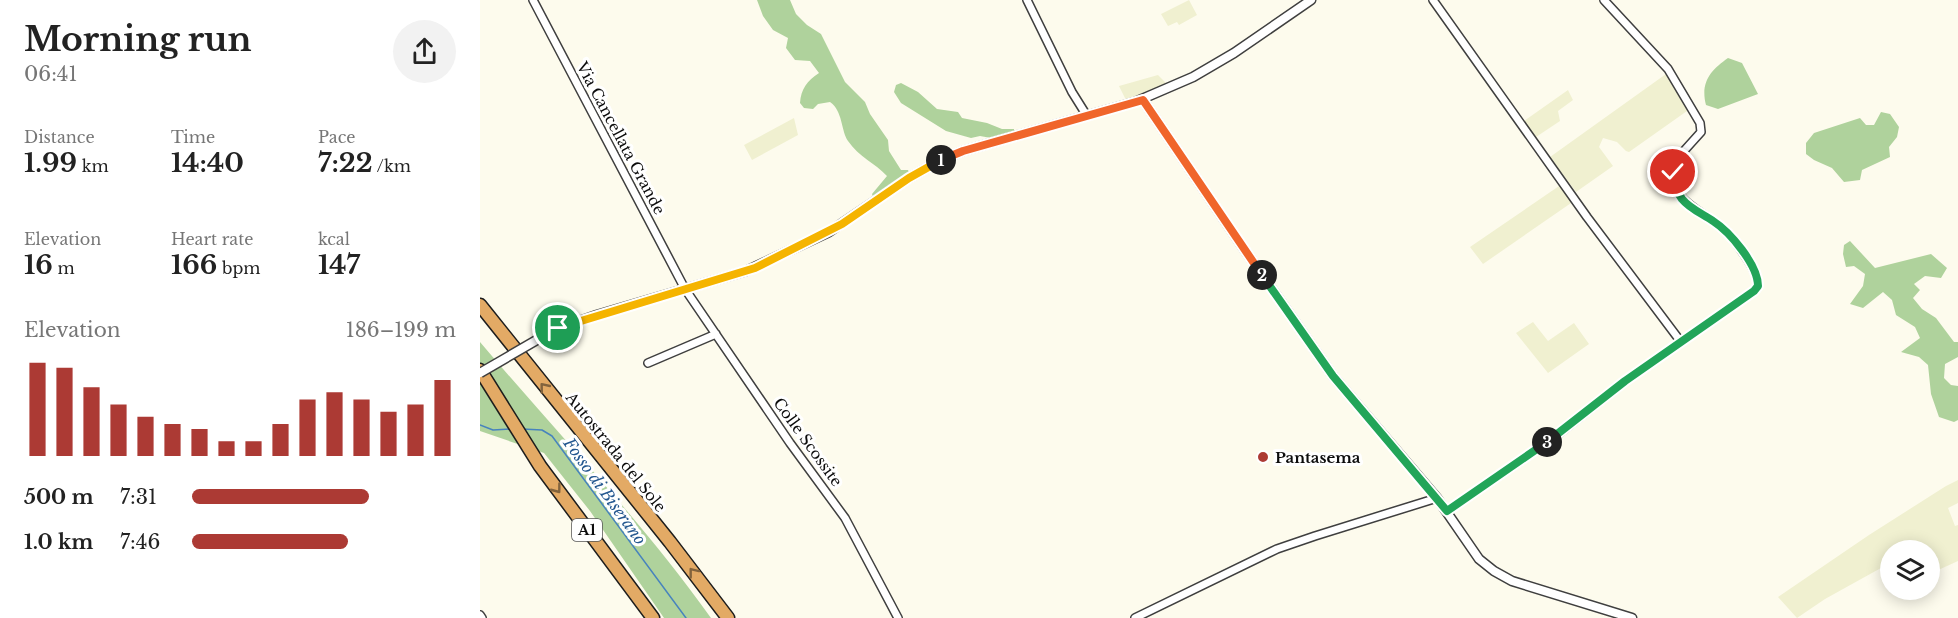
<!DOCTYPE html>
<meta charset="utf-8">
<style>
:root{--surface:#fff;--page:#f2f2f2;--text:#222;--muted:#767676;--accent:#ac3a34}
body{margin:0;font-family:"Libre Baskerville",serif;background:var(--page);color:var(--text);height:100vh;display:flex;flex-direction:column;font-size:22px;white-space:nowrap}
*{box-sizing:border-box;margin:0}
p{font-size:20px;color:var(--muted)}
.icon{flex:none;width:33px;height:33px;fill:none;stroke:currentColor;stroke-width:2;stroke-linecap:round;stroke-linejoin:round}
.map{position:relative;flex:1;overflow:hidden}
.drawer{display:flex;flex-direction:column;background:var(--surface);width:480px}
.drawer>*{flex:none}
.fabs{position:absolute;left:1400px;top:540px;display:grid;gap:12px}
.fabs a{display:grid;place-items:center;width:60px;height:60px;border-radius:50%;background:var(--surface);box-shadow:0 3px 15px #0003;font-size:30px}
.pin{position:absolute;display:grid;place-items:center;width:51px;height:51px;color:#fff;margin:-26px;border:3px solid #fff;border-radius:50%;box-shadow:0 2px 6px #0007}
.km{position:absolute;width:30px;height:30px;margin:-15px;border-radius:50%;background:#222;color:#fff;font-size:16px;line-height:30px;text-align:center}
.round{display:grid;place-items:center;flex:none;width:63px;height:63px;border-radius:32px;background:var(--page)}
.summary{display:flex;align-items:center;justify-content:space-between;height:102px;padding:0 24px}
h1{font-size:33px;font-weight:700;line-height:45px}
.stats{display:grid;grid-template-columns:repeat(3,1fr);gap:9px;height:102px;padding:6px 24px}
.stats div{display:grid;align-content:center}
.stats b{font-size:26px;font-weight:700}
.stats small{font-size:16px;font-weight:400}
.stats p{font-size:16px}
.chart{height:168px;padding:12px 24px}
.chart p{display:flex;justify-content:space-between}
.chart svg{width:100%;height:108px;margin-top:6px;stroke:var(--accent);stroke-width:6}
ul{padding:0 24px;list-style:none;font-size:20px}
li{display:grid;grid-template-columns:96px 72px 1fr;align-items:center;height:45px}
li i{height:15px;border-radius:8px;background:var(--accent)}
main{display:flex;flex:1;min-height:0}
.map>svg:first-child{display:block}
.farmland{fill:#f0f0d0}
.forest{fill:#afd29c}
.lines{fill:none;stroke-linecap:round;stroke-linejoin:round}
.stream{stroke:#4783bd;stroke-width:1.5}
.minor-casing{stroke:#3f3f3f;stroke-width:10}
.tertiary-casing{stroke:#3f3f3f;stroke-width:11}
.motorway-casing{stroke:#1d1d1d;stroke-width:15}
.minor{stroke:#fff;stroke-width:7}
.tertiary{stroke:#fff;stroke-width:8}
.motorway{stroke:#e3aa65;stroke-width:12}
.tertiary-bridge-casing{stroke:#3f3f3f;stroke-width:11;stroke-linecap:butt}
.tertiary-bridge{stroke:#fff;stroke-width:8}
.oneway{stroke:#82633d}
.split-1-casing{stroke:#fff;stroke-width:12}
.split-2-casing{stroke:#fff;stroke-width:12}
.split-3-casing{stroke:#fff;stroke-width:12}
.split-4-casing{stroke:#fff;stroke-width:12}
.split-1{stroke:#f5b400;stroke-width:8}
.split-2{stroke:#f0652b;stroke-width:8}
.split-3{stroke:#22a559;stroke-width:8}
.split-4{stroke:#22a559;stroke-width:8}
.poi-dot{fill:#ac3a34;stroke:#fff;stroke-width:2}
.labels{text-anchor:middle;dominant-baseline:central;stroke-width:6;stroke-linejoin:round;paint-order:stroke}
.shield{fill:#fff;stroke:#555;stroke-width:1.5}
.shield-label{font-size:14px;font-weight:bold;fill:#0c0c0c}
.street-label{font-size:15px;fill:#0c0c0c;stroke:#fff}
.poi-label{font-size:15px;font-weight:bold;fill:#0c0c0c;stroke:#fff;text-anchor:start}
.water-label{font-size:16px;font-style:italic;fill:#24578f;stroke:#fff}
</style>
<main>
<section class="drawer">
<div class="summary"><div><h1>Morning run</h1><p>06:41</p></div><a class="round"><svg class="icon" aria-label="share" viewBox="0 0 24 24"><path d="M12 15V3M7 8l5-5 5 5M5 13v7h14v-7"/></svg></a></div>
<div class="stats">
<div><p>Distance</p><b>1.99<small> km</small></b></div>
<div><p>Time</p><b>14:40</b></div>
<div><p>Pace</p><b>7:22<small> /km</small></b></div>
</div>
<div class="stats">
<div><p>Elevation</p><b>16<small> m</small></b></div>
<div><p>Heart rate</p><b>166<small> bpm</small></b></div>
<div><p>kcal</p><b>147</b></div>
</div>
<div class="chart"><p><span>Elevation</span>186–199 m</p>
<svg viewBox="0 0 160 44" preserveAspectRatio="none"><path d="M5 44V6M15 44V8M25 44V16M35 44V23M45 44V28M55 44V31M65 44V33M75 44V38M85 44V38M95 44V31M105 44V21M115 44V18M125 44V21M135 44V26M145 44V23M155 44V13"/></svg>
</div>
<ul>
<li><b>500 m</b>7:31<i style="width:67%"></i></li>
<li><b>1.0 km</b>7:46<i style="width:59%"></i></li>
</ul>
</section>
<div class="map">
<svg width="1478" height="618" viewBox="0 0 1478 618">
<rect width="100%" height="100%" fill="#fdfbed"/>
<!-- farmland -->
<path class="farmland" d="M709 0 717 15 699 25 697 22 688 26 681 14Z
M1186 74 1191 76 1209 107 1207 111 1149 152 1146 151 1137 142 1123 138 1119 147 1133 166 1096 192 1070 157Z
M678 75 687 84 646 100 639 86Z
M1088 90 1093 100 1078 111 1080 121 1056 137 1044 121Z
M314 118 318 135 272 160 264 145Z
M1082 184 1094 201 1003 264 990 247Z
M1053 322 1068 341 1094 323 1109 344 1068 373 1036 333Z
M1478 480V503L1468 508 1475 526 1478 525V561L1456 571 1449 555V550H1447L1444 545 1433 550H1410V563L1345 599 1317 618 1298 597 1389 535 1466 486Z"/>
<!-- forest -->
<path class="forest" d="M277 0H310L316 14 327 25 341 34 365 82 385 102 390 114 408 140 409 151 421 170H428L430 175 394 200 392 194 407 176C395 163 379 157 368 141 361 131 363 111 350 102L338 104 333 109 324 108 320 103C321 89 327 81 339 73L330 61 315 60 306 48 308 38 293 30 283 16Z
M1248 58 1262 63 1278 94 1238 109 1226 105C1220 82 1231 70 1248 58Z
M421 83 438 92 457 109 478 112 482 118 507 123 522 129H534V133L511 138 500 136 491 138 466 131 421 103 414 92 416 85Z
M1401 112 1410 114 1419 127 1417 137 1409 147 1410 157 1382 170 1380 180 1364 182 1352 168 1334 160 1326 154V143L1334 133 1380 118 1386 125H1394Z
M1370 241 1395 268 1451 254 1467 268 1461 278 1445 276 1434 284 1440 290 1433 298 1442 309 1456 318 1474 342H1478V357L1465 364 1464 378 1471 385 1478 386V420L1474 422 1459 417 1451 394 1448 365 1439 357 1421 352 1440 338 1435 327 1416 315 1412 300 1403 292 1383 308 1370 304 1383 286 1385 274 1374 266 1366 267 1363 254 1364 245Z
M0 342C77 433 162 521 231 618H184L110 511 64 453 0 431Z"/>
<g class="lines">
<!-- stream -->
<path class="stream" d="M0 425 13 430 31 429
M42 429 62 430 72 436 206 618"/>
<defs>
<path id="minor" d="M53 0 205 289 310 443 365 518 418 618
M547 0 592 92 607 116
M953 0 1107 217 1201 342
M168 363 236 334
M967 511 1072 439 1145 381 1274 291 1278 286C1278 276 1273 268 1268 260 1259 247 1250 233 1237 224 1214 206 1189 200 1193 163L1221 132 1220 123 1188 69 1124 0
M0 615 2 618
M655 618 797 549 835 536 957 498"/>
<path id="tertiary" d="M663 100 762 246 853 376 957 498 999 559 1014 571 1032 581 1152 618
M74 330 117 315 266 271 349 232 429 178 459 161 483 151 655 102 713 77 754 53 831 0"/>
<path id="motorway" d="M0 305 190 542 248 618
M0 370 60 466 173 618"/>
</defs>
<!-- minor casing -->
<use href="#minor" class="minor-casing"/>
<!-- tertiary casing -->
<use href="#tertiary" class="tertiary-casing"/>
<!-- motorway casing -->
<use href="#motorway" class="motorway-casing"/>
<!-- minor -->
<use href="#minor" class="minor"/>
<!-- tertiary -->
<use href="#tertiary" class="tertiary"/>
<!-- motorway -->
<use href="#motorway" class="motorway"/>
<defs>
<path id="tertiary-bridge" d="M0 373 74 330"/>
</defs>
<!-- tertiary-bridge casing -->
<use href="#tertiary-bridge" class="tertiary-bridge-casing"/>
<!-- tertiary-bridge -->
<use href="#tertiary-bridge" class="tertiary-bridge"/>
</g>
<!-- one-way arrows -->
<defs><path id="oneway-chevron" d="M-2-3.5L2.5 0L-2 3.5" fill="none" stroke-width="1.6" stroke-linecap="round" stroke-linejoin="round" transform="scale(1.5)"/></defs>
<g class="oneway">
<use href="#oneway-chevron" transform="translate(64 387) rotate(-129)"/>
<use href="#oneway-chevron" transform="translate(77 489) rotate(53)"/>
<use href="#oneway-chevron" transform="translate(213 572) rotate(-128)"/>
</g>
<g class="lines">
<defs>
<path id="split-1" d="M78 328 275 268 362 224 429 178 461 160"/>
<path id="split-2" d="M461 160 483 151 663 100 782 275"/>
<path id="split-3" d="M782 275 853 376 967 511 1067 442"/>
<path id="split-4" d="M1067 442 1145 381 1274 291 1278 286C1278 265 1250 232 1233 221 1223 214 1210 209 1202 199 1196 191 1194 182 1193 172"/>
</defs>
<!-- split-1 casing -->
<use href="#split-1" class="split-1-casing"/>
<!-- split-2 casing -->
<use href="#split-2" class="split-2-casing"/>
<!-- split-3 casing -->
<use href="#split-3" class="split-3-casing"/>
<!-- split-4 casing -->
<use href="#split-4" class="split-4-casing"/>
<!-- split-1 -->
<use href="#split-1" class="split-1"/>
<!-- split-2 -->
<use href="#split-2" class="split-2"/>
<!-- split-3 -->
<use href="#split-3" class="split-3"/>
<!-- split-4 -->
<use href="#split-4" class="split-4"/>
</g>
<!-- markers -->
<circle class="poi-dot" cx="783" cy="457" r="6"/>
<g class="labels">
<!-- shield labels -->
<rect class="shield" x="92" y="519" width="30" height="22" rx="4.5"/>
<g class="shield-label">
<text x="107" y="530">A1</text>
</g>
<!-- street labels -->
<g class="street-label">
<text transform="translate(141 138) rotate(62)">Via Cancellata Grande</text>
<text transform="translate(328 442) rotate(54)">Colle Scossite</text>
<text transform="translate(136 452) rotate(51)">Autostrada del Sole</text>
</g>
<!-- poi labels -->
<g class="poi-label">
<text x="795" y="457">Pantasema</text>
</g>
<!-- water labels -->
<g class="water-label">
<text transform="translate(125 491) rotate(54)">Fosso di Biserano</text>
</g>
</g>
</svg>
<div class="fabs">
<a><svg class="icon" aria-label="layers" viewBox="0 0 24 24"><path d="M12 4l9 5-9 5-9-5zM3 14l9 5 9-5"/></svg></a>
</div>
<div class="pin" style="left:78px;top:328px;background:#1e9e55"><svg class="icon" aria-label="arrive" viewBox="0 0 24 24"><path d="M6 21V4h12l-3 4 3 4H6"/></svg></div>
<div class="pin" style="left:1193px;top:172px;background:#d93025"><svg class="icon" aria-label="check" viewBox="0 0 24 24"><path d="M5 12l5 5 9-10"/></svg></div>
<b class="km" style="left:461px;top:160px">1</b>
<b class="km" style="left:782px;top:275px">2</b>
<b class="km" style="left:1067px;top:442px">3</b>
</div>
</main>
